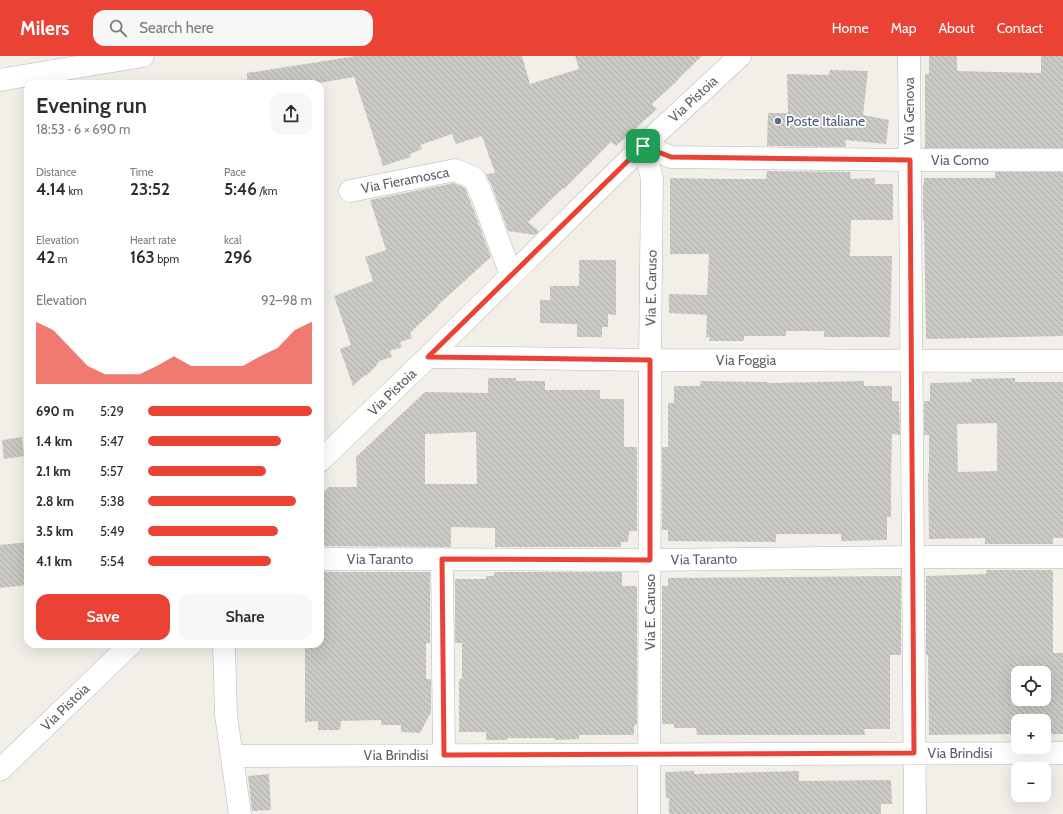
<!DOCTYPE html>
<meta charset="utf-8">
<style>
:root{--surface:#fff;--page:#f7f7f7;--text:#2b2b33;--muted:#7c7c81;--accent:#ea4335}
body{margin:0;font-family:Cabin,sans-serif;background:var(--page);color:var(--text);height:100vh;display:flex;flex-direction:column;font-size:15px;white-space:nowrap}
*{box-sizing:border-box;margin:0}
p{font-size:13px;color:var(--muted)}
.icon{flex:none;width:22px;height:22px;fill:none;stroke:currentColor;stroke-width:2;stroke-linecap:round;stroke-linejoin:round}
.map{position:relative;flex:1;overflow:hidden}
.drawer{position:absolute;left:24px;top:24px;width:300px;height:568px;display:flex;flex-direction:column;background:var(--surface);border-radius:12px;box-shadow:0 4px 16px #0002}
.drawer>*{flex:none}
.fabs{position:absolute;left:1011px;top:610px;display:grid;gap:8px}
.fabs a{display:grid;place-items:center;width:40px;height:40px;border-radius:8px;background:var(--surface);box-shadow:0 4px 16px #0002;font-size:20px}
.pin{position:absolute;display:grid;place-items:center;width:34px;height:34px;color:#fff;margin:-17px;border-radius:8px;box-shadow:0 2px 6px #0006}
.round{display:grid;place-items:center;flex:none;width:42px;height:42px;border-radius:12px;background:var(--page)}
.overview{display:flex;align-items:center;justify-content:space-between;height:68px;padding:0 12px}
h1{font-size:22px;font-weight:600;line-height:30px}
.metrics{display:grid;grid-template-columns:repeat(3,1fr);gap:6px;height:68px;padding:4px 12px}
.metrics div{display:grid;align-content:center}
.metrics b{font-size:17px;font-weight:600}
.metrics small{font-size:11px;font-weight:400}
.metrics p{font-size:11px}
.chart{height:112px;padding:8px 12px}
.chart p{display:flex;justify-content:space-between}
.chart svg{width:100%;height:72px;margin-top:4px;fill:var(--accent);opacity:.7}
.action{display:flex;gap:8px;margin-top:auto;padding:8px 12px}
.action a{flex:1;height:46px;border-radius:12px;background:var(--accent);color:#fff;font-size:16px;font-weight:600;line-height:46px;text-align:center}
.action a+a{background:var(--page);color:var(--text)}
ul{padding:0 12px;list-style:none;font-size:13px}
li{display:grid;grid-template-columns:64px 48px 1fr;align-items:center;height:30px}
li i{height:10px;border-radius:5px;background:var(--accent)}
header{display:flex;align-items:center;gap:24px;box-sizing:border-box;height:56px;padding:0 20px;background:var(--accent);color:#fff}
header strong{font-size:19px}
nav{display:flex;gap:22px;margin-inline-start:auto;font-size:14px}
.search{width:280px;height:36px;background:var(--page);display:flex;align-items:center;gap:10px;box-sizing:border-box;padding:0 14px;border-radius:12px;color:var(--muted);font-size:15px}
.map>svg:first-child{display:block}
.building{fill:url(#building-back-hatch);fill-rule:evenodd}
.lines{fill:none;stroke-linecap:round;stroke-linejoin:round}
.minor-casing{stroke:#b5b8bc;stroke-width:23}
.minor{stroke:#fff;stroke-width:22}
.route-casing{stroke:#fff;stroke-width:8}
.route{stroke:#ea4335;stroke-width:5}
.service-dot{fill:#5c6f8a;stroke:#fff;stroke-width:1.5}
.labels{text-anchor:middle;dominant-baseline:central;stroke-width:3.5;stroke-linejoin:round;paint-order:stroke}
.street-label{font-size:14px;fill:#5f6368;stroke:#fff}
.service-label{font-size:14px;fill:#4e5e75;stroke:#fff;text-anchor:start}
</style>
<header>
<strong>Milers</strong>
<div class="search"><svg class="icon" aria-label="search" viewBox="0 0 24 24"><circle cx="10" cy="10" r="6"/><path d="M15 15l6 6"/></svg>Search here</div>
<nav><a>Home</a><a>Map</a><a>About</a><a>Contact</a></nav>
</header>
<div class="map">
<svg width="1063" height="758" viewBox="0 0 1063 758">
<defs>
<pattern id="building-back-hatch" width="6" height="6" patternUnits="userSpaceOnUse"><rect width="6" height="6" fill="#cccac5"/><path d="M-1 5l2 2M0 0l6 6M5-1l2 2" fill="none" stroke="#a9a8a4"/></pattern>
</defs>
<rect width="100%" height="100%" fill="#f1efe8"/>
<!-- building -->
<path class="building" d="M356 0H522L530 28 579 13 575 0H702L679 22V23L652 48 657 53 616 90 611 86 564 133 563 132 528 166 539 175 535 179 508 175 493 133 486 118 495 117 482 80 456 88 452 78 420 89 422 93 410 98 411 101 383 110 354 21 313 28H247V17Z
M929 0H957V15L1041 17V0H1063V92H925V18H929Z
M830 14 868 15 863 59 889 64 886 88 845 84 846 91 767 90 768 57H788L787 18 829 19Z
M767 115 850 116 851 123 875 122V128H893V164H851L850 200H892L890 281H824V275H786V280H744V285H709L710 281H706L707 259 669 257V238L707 239 709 198H670V122L723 123H766Z
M995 116H1063V280L926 283 924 164 923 163V128H924V122H995Z
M454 127 465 132 469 142 491 201 438 249V250L410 277 412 282 400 286 402 291 390 295 392 301 379 305 376 310 366 320 365 319 353 330 340 293 351 289 334 240 373 225 365 201 386 194 370 144Z
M579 204H616V259L608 258V271H602V281H577V268L540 267V244H550V230H579Z
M488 322H516V325H545V334H600V343H624V391H637V475H629L628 486H621V491H495V472L451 471V491L320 490V439L329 431H357L356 401 425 336 488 337ZM476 376 477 428H425V378Z
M1015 322V326H1063V482H1053V488H985V482L929 483 928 417H929V379H924V345H930V327L972 326 971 323ZM997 367V415L958 416 957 368Z
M701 325 768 326V327L864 325V330H892V345H899L900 379 892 378 891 422V461H887V484L841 485V478H776V486L668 485V474H662V391H668V347H674V330H700Z
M22 381 24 400 4 403 2 384Z
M28 486V529L0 532V489Z
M986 514H1053V597H1063V678H1044V665H1018V678L929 679 928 599H926V520L986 518ZM1018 617H1044V643H1018Z
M320 516H430V587H426V623H431V656L420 677 401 676V669H381V664L341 665 340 674H318V665L305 666V588H320Z
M494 516H622V530H637V669H634V679H579V683L555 684V682H507V684H486V676H459V623H462V587H455V523H486V520H494Z
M901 520V599H890V673H864L865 679H697L696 672H674V668H662V530H668V522Z
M694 715V718L799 715V725L891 724 892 748H881V758H669V742H666L665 716Z
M269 718 271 754 252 755 248 720Z"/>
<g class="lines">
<defs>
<path id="minor" d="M909 0 915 758
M0 24 143 0
M643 90 652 122 650 304 649 758
M643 90 671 101 910 104H1063
M350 135 455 114 474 122 481 137 511 219
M428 301 650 304 1063 305
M320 405 428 301 643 90 740 0
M320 503 650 504 913 501H1063
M442 503 444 699
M224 588 226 659 240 758
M232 700 1063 697
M0 714 131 588"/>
</defs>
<!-- minor casing -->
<use href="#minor" class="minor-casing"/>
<!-- minor -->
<use href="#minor" class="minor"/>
</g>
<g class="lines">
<defs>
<path id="route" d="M643 90 671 101 910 104 914 697 444 699 442 503 650 504V304L428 301Z"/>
</defs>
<!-- route casing -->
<use href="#route" class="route-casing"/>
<!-- route -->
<use href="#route" class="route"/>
</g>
<!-- markers -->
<circle class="service-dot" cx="778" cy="65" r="4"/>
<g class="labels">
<!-- street labels -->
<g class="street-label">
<text transform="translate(693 43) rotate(-43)">Via Pistoia</text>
<text transform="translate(909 55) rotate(-90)">Via Genova</text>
<text x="960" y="104">Via Como</text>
<text transform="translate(405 124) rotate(-11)">Via Fieramosca</text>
<text transform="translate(651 232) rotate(-89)">Via E. Caruso</text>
<text x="746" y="304">Via Foggia</text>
<text transform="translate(392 336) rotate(-44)">Via Pistoia</text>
<text x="380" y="503">Via Taranto</text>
<text transform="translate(704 503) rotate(-1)">Via Taranto</text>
<text transform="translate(650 556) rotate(-90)">Via E. Caruso</text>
<text transform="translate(65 651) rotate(-44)">Via Pistoia</text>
<text x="960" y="697">Via Brindisi</text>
<text x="396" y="699">Via Brindisi</text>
</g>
<!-- service labels -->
<g class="service-label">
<text x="786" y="65">Poste Italiane</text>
</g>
</g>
</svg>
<div class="fabs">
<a><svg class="icon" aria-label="locate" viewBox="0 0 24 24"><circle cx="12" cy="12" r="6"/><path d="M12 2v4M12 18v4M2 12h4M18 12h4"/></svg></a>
<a>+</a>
<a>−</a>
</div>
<div class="pin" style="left:643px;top:90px;background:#1e9e55"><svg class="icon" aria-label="arrive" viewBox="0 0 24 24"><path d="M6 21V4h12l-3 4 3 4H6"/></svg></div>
<section class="drawer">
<div class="overview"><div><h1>Evening run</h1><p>18:53 · 6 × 690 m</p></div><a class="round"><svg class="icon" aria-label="share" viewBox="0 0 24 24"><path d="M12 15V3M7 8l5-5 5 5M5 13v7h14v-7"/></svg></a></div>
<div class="metrics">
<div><p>Distance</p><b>4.14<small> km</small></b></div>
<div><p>Time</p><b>23:52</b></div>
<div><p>Pace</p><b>5:46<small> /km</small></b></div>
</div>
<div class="metrics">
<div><p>Elevation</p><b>42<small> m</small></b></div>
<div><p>Heart rate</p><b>163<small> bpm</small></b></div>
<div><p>kcal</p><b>296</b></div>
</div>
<div class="chart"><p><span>Elevation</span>92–98 m</p>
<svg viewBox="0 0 160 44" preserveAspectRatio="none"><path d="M0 44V6L10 11L20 22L30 33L40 38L50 38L60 38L70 33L80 27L90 33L100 33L110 33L120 33L130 27L140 22L150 11L160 6V44z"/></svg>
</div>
<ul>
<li><b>690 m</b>5:29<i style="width:100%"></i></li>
<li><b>1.4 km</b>5:47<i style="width:81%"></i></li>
<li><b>2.1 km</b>5:57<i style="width:72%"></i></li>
<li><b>2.8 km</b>5:38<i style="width:90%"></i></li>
<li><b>3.5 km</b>5:49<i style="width:79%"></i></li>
<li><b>4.1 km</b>5:54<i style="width:75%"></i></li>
</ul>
<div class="action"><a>Save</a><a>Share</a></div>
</section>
</div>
